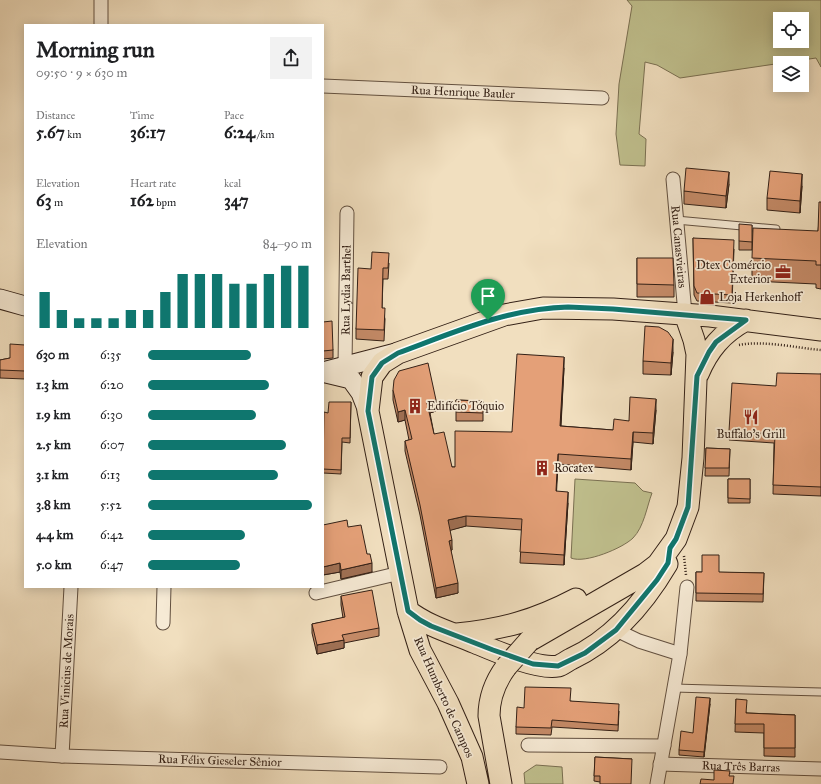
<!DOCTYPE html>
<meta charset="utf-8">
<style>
:root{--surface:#fff;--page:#f2f2f2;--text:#202124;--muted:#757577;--accent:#0f766e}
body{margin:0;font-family:"IM FELL Great Primer",serif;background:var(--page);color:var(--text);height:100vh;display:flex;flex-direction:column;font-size:15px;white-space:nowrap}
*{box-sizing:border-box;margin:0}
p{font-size:13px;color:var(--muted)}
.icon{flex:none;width:22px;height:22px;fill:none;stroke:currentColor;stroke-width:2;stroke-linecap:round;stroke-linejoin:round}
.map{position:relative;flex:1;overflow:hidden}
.panel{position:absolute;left:24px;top:24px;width:300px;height:564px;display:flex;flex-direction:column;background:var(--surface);border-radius:0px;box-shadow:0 2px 10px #0003}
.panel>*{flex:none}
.controls{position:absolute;left:773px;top:12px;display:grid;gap:8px}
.controls a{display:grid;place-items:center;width:36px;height:36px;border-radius:0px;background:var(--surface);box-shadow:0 2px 10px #0003;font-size:20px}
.pin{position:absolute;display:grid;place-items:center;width:34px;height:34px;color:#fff;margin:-41px -17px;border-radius:50% 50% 50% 0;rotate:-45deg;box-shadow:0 0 4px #0007}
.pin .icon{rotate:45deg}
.round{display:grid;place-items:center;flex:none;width:42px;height:42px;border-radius:0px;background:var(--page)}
.summary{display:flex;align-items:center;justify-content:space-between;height:68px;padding:0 12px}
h1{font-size:22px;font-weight:700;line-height:30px}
.stats{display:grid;grid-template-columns:repeat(3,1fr);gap:6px;height:68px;padding:4px 12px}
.stats div{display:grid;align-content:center}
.stats b{font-size:17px;font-weight:700}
.stats small{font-size:11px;font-weight:400}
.stats p{font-size:11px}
.chart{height:112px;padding:8px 12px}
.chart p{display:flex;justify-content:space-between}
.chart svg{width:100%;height:72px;margin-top:4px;stroke:var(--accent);stroke-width:6}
ul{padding:0 12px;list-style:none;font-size:13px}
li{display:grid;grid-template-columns:64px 48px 1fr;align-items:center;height:30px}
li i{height:10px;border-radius:5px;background:var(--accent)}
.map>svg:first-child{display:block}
.green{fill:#c0c08e;stroke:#7a7052;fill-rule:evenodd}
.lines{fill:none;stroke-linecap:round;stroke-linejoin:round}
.service-casing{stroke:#625040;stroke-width:9}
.minor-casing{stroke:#625040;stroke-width:15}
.secondary-casing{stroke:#332016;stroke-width:21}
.primary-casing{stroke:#332016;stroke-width:23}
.path{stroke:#332016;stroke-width:2.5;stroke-dasharray:1 2;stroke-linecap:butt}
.service{stroke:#f6ead5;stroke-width:7}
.minor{stroke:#f6ead5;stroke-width:13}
.secondary{stroke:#f6ead5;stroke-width:19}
.primary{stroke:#f1dfbf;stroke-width:21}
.primary-bridge-casing{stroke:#332016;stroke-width:23;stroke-linecap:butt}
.primary-bridge{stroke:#f1dfbf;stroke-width:21}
.wall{fill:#c48a67;stroke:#332016}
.shaded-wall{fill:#a07054;stroke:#332016}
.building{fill:#e4a078;stroke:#332016}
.route-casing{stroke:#fff;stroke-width:8}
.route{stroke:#0f766e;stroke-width:5}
.labels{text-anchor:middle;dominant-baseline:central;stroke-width:3.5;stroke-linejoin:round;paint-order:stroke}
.street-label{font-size:12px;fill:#332016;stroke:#f6ead5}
.poi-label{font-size:12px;fill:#332016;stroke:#f6ead5;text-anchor:start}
</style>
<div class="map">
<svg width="821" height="784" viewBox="0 0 821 784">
<rect width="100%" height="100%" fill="#f1dfbf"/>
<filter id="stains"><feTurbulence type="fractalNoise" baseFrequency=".005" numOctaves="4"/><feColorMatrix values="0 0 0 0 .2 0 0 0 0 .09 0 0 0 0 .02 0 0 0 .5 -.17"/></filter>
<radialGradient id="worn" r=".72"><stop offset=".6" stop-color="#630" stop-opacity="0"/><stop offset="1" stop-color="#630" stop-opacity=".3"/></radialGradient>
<!-- green -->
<path class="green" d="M627 0H821V67L816 58 680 78 657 65 645 62 639 134 646 139 645 166 620 165 616 134 619 84 632 6ZM780 19H802V41H780Z
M575 479 635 483 643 491 652 493C647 506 644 527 633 538 623 548 585 564 571 558Z
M536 765 562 767 563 784H525L524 773Z"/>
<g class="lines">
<defs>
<path id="service" d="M676 220 776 229
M674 688 821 692"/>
<g id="minor">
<path d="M101 25V0"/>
<path id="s1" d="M323 86 602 98"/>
<path id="s2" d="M673 179 685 314"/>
<path id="s3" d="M345 367 347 213"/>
<path d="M316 593 400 573"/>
<path d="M163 623 164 587"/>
<path d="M616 630 639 641 680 654"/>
<path d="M528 745 664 746"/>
<path id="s4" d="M0 752 62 756 440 767"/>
<path id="s5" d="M62 756 71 587"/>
<path id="s6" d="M660 764 821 769"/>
<path d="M657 784 680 654 687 587"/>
</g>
<path id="secondary" d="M0 299 25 306
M323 372 396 353
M326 373 351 379 361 393 368 411"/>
<path id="primary" d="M698 374C708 350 722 333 746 320
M408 611C429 627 453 633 476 643 495 651 538 670 558 666 562 665 567 661 571 659 612 640 644 603 667 564
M457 634C503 629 534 621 576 599
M529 641 645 574 658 564 676 539 688 507 693 458 697 354 694 340 685 314
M478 784 472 757 448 703 420 650 408 611 368 411 372 377 382 363 398 353 504 315 543 308 613 309 710 316 821 330
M501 784 489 716C489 697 495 682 506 667"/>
</defs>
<!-- service casing -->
<use href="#service" class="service-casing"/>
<!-- minor casing -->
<use href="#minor" class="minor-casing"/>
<!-- secondary casing -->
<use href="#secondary" class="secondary-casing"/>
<!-- primary casing -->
<use href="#primary" class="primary-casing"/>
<!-- path -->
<path class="path" d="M739 345C763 340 797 348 821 350
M684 556 686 575"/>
<!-- service -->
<use href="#service" class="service"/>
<!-- minor -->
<use href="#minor" class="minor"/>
<!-- secondary -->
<use href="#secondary" class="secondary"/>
<!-- primary -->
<use href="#primary" class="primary"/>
<defs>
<path id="primary-bridge" d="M506 667 529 641"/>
</defs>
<!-- primary-bridge casing -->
<use href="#primary-bridge" class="primary-bridge-casing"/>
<!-- primary-bridge -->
<use href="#primary-bridge" class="primary-bridge"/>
</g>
<!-- wall -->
<path class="wall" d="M729 184 726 208 684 204V191Z
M802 186 800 213 767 210V198Z
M821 202V289L816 288V284L752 281V258L818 231Z
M752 225V250H739V241Z
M693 238 734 249 732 303 697 301 694 295Z
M637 258 674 285V297H637Z
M389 263 388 279H383L382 308 385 319 384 341 356 339V329L371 269Z
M323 322 333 350V358L323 359Z
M25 345V379L0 378V360L10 358Z
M673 352 671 375 643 374V361Z
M564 368 561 426 613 430 629 421 656 410 653 444 633 442 631 470 558 464 556 491 568 503 564 565 520 563 522 530 466 526 450 530 452 550 451 551 458 593 436 598 420 515 405 451V441L409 440 405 420 398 422 393 400V390L436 411 430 413 434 434 452 467H455L512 432Z
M821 374V496L773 494 774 443 729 440V431L776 386Z
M456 400 483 401V421H456Z
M351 402 350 443 342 442 341 474 323 473V429L328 413Z
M706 448 730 449 729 476H705Z
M728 479H750V503H728Z
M348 527 367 554 372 572 341 579 340 572 323 575Z
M696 572 764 573 763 602 696 601Z
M341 596 379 628V636L344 643V648L317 654 312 633V624L343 618 341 605Z
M736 699 747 713 795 715V757L764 756V733L735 732Z
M570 701 619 711 618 731 552 727 551 735 516 734V727L524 708Z
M710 704 704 757 679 755V750L693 733Z
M595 757 632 759 600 782 594 781Z"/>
<!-- shaded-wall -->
<path class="shaded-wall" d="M729 172V184L726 208V196Z
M802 174V186L800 213V201Z
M673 339V352L671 375V363Z
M564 357V368L560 437V426Z
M656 399V410L653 444V433Z
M436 400V411L427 414V403Z
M405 410V420L398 422V412Z
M633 432V442L631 470V459Z
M558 454V464L556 502V491Z
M568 492V503L564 565V555Z
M466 516V526L448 531V520Z
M452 540V550L449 551V541Z
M340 563V572L323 575V567Z
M372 563V572L341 579V570Z
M458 583V593L436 598V588Z
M344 640V648L317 654V645Z
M710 698V704L704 757V752Z"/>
<!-- building -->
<path class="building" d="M686 168 729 172 726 196 684 191Z
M770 171 802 174 800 201 767 198Z
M819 202H821V265H816V261L752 258 753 228 818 231Z
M739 224 752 225V242L739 241Z
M693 238 734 240 732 295 697 293 694 286Z
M372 252 389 253 388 268H383L382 308H385L384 330 356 329 358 268 371 269Z
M637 258H673L674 285 637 284Z
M332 321 333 350 323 351V322Z
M645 326 659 327 668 332 673 339 671 363 643 361Z
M10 344 25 345V371L0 370V360L10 358Z
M517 354 564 357 560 426 613 430 614 419 629 421 630 397 656 399 653 433 633 432 631 459 558 454 556 491 568 492 564 555 520 552 522 519 466 516 448 520 452 540 449 541 458 583 436 588 420 505 405 441 412 439 405 410 398 412 393 390 394 380 399 371 428 363 436 400 427 403 434 434 444 432 452 467H455V431L512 432Z
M777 373 821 374V487L773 485 775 434 729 431 732 383 776 386Z
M456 400 483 401V413L456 412Z
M329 402H351L350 438H342L341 470 323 469 324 412 328 413Z
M706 448 730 449 729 468H705Z
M728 479H750V499L728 498Z
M347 520 348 527 361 525 367 554H370L372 563 341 570 340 563 323 567V525Z
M702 555H719V572L764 573 763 594 696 593V572H702Z
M372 590 379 628 342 635 344 640 317 645 312 624 345 617 341 596Z
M525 687 571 688 570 701 619 704 618 725 552 720 551 728 516 727 517 707 524 708Z
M696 697 710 698 704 752 679 750 681 731 693 733Z
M736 699 747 700 746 713 795 715V748H764V724H735Z
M595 757 632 759 631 784H600V776H594Z
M714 770 730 771 729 776H734L733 784H700L701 779 714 780Z"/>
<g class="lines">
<defs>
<path id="route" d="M568 307 613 309 746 320 716 342 709 352 697 376 688 507 676 539 670 548 668 563 657 580 616 630 585 653 558 666 533 664 493 650 431 626 420 620 408 611 368 411 372 377 382 363 398 353C455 332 506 309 568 307Z"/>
</defs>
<!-- route casing -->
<use href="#route" class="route-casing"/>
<!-- route -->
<use href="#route" class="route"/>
</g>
<!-- icons -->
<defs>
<symbol id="office-bare" viewBox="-9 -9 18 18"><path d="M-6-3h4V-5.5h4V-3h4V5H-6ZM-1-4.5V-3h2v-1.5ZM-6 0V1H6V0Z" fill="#8f2418" stroke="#f6ead5" stroke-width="2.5" paint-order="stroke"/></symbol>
<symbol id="shop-bare" viewBox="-9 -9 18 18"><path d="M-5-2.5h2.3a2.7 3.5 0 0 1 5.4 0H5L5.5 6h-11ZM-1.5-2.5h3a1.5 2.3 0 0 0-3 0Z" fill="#8f2418" stroke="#f6ead5" stroke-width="2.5" paint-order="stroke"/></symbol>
<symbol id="building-bare" viewBox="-9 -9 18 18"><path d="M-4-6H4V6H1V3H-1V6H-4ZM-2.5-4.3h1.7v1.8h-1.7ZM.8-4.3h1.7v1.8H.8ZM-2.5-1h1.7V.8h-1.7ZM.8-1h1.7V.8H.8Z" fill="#8f2418" stroke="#f6ead5" stroke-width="2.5" paint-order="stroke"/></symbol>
<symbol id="restaurant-bare" viewBox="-9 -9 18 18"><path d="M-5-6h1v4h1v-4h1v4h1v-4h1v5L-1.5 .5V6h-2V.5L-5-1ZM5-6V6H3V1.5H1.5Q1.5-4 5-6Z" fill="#8f2418" stroke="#f6ead5" stroke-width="2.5" paint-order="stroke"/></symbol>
</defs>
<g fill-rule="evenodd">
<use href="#office-bare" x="772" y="261" width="22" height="22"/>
<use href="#shop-bare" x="696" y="286" width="22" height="22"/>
<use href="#building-bare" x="404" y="395" width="22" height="22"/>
<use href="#restaurant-bare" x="740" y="406" width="22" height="22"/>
<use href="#building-bare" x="531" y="457" width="22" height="22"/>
</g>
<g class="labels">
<!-- street labels -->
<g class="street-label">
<text stroke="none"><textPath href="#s1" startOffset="140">Rua Henrique Bauler</textPath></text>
<text stroke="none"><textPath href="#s2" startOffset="68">Rua Canasvieiras</textPath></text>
<text stroke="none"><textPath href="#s3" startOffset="77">Rua Lydia Barthel</textPath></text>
<text stroke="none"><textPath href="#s5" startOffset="85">Rua Vinicius de Morais</textPath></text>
<text transform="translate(444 697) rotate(66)">Rua Humberto de Campos</text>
<text stroke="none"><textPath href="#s4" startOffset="220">Rua Félix Gieseler Sênior</textPath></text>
<text stroke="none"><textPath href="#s6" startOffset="81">Rua Três Barras</textPath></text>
</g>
<!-- poi labels -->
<g class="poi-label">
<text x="771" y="265" text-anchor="end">Dtex Comércio<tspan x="771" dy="14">Exterior</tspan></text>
<text x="719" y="297">Loja Herkenhoff</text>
<text x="427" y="406">Edifício Tóquio</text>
<text x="751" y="434" text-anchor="middle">Buffalo's Grill</text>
<text x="554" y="468">Rocatex</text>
</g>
</g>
<rect width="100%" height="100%" filter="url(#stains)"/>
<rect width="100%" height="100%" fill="url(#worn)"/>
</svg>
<div class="controls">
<a><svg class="icon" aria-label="locate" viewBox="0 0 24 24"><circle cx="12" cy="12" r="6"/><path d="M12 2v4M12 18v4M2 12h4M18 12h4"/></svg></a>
<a><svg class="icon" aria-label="layers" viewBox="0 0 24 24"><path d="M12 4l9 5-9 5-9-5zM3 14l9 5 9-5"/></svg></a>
</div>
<div class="pin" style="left:488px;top:320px;background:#1e9e55"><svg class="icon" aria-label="arrive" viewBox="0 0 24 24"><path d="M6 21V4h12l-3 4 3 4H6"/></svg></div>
<section class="panel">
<div class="summary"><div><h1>Morning run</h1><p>09:50 · 9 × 630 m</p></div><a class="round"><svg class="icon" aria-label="share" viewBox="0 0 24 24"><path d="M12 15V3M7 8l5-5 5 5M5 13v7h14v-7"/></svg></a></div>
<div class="stats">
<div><p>Distance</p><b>5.67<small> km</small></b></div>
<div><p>Time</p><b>36:17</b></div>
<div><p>Pace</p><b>6:24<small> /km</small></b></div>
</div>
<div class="stats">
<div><p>Elevation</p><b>63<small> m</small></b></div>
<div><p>Heart rate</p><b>162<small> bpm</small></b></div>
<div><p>kcal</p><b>347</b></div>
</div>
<div class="chart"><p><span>Elevation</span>84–90 m</p>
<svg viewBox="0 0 160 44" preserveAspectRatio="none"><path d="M5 44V22M15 44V33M25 44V38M35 44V38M45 44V38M55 44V33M65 44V33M75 44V22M85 44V11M95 44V11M105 44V11M115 44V17M125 44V17M135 44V11M145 44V6M155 44V6"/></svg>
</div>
<ul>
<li><b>630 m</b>6:35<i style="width:63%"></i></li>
<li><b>1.3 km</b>6:20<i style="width:74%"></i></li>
<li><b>1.9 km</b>6:30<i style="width:66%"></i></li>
<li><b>2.5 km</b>6:07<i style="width:84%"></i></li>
<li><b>3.1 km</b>6:13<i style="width:79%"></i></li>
<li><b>3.8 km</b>5:52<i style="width:100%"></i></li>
<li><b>4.4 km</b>6:42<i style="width:59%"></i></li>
<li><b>5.0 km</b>6:47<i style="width:56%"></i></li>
</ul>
</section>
</div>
